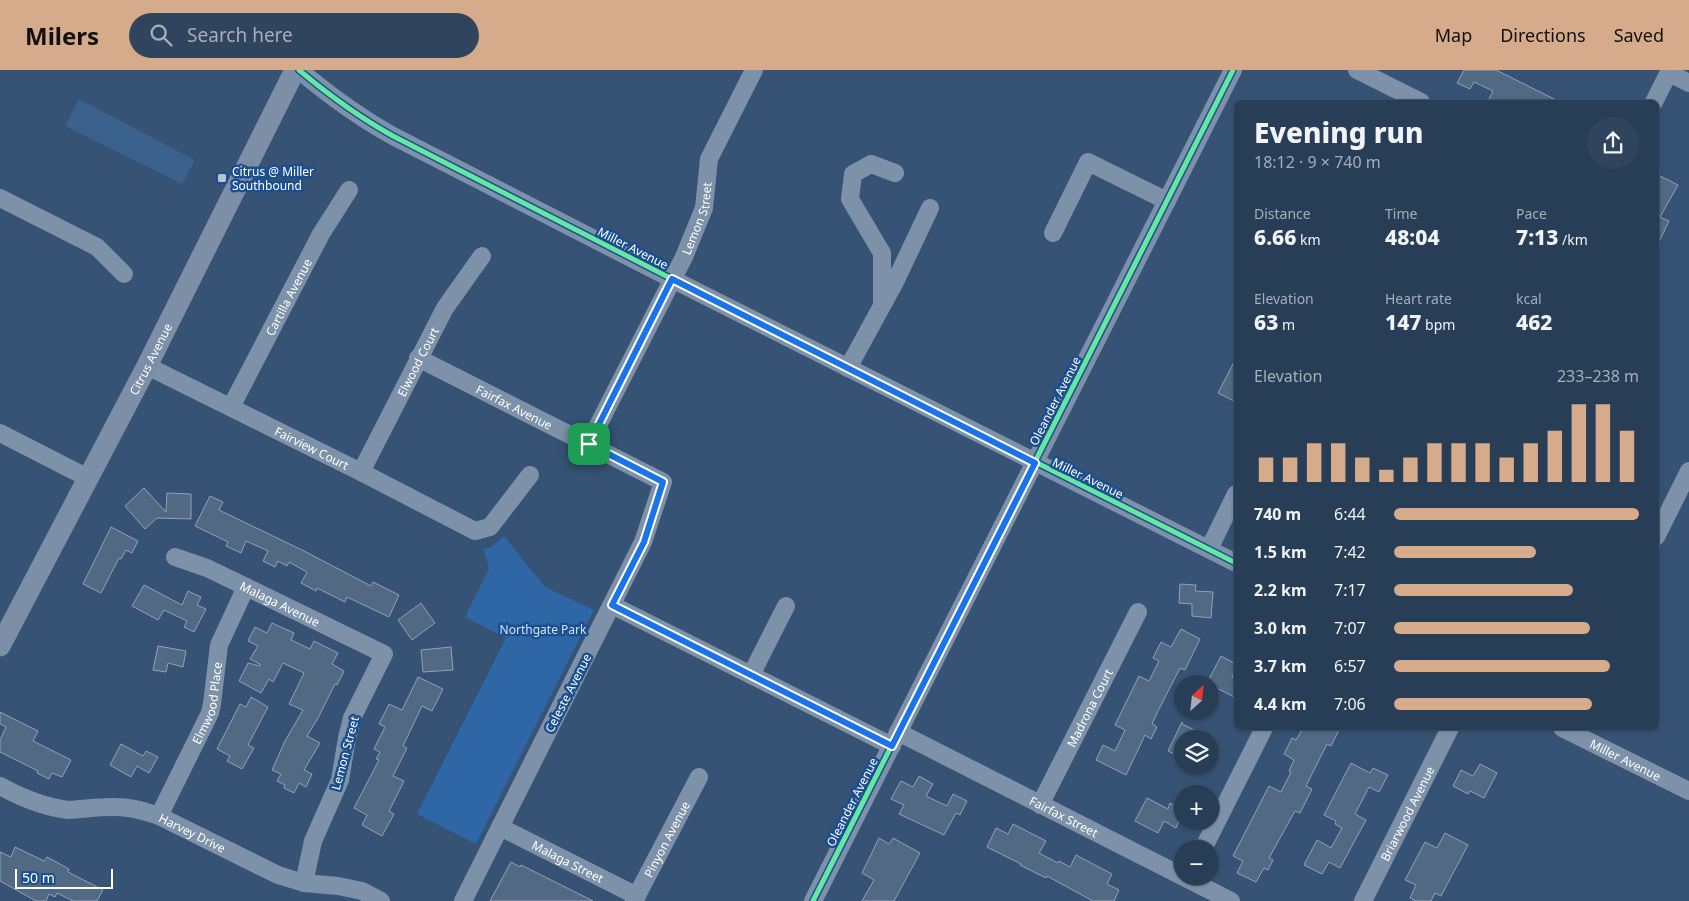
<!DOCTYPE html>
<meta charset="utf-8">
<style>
:root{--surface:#283e57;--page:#30455d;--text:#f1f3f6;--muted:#a5aeba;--line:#44576d;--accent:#d6ab8b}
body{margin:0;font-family:"Noto Sans",sans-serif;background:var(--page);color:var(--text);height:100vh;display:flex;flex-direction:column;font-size:19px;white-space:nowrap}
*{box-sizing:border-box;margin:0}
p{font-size:16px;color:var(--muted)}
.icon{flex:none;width:28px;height:28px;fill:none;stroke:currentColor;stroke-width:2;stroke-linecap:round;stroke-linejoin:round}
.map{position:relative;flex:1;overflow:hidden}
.panel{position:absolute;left:1234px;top:30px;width:425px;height:630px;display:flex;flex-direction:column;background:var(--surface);border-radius:8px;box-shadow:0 1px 4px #0004,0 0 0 1px var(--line)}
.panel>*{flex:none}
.needle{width:32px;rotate:27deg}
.fabs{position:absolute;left:1174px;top:605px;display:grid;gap:10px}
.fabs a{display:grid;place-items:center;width:45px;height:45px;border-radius:50%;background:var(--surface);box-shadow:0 1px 4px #0004,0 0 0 1px var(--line);font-size:25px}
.scale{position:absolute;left:15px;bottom:12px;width:98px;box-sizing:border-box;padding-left:5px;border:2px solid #fff;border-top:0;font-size:14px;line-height:18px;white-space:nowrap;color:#fff;-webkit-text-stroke:4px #1b4f8f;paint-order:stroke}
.pin{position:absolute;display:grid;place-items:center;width:42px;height:42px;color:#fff;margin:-21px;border-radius:10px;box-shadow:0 2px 8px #0006}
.round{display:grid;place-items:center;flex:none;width:52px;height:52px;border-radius:26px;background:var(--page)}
.summary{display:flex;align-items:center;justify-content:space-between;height:85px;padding:0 20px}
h1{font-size:28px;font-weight:800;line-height:38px}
.metrics{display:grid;grid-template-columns:repeat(3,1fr);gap:8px;height:85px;padding:5px 20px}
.metrics div{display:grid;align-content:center}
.metrics b{font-size:21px;font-weight:800}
.metrics small{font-size:14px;font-weight:400}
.metrics p{font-size:14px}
.chart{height:140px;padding:10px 20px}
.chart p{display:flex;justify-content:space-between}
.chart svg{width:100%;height:90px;margin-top:5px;stroke:var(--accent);stroke-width:6}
ul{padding:0 20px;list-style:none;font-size:16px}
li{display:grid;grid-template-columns:80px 60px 1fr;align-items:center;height:38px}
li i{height:12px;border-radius:6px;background:var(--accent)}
header{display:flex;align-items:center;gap:30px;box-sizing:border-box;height:70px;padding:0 25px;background:var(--accent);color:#111}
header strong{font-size:24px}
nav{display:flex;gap:28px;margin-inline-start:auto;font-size:18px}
.search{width:350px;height:45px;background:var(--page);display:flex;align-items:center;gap:12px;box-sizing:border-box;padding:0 18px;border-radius:28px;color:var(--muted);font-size:19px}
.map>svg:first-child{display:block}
.green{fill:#2f66a5}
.water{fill:#3b618d}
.building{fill:#526984;stroke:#92a2b6}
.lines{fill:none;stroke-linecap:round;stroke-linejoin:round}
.minor{stroke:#7d92a8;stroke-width:18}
.major{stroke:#7d8ea7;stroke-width:21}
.cycleway-casing{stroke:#1b4f8f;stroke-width:8}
.cycleway{stroke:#66e7a1;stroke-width:5}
.route-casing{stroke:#fff;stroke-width:10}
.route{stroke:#1a73e8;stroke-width:6}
.poi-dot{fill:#b9c2ce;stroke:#1b4f8f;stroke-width:2}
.labels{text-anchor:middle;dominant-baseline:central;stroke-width:5;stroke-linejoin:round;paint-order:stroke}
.poi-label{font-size:12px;fill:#fff;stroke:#1b4f8f;text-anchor:start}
.street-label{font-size:12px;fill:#fff;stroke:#1b4f8f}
.park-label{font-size:12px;fill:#cfe3fa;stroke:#1b4f8f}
</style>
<header>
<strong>Milers</strong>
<div class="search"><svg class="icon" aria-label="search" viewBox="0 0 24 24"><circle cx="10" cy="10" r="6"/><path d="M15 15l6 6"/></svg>Search here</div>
<nav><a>Map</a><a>Directions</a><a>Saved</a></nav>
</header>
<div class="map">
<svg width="1689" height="831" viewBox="0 0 1689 831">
<rect width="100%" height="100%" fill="#365274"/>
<!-- green -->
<path class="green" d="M504 466 545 517 594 540 476 774 417 744 506 568 465 547 489 498 483 478H490Z"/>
<!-- water -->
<path class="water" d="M79 29 195 90 182 114 65 56Z"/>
<!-- building -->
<path class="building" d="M1464 0H1496L1560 32H1497L1489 29 1493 21 1474 12 1470 19 1457 13Z
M1656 104 1678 115 1660 147 1669 151 1656 178Z
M1236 288V332L1218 323Z
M144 418 166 442 167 423 191 424V449L157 448 145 459 125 436Z
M210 426 223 432 219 440 304 481 371 516 373 512 399 525 389 547 347 527 345 532 317 518 316 521 301 513 307 502 289 492 287 496 278 491 275 497 263 491 268 481 246 471 241 483 226 476 228 472 195 456Z
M111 457 138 471 132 483 126 480 121 489 119 488 101 523 83 514Z
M1180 514 1196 515 1195 521 1213 522 1211 548 1192 546V534L1179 533Z
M144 515 182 535 188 521 201 527 197 535 206 539 194 562 184 557 187 551 164 540 158 550 132 536Z
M421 533 435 553 412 570 398 550Z
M272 553 294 563 291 570 310 579 314 571 338 583 332 594 344 601 337 615 335 614 318 648 307 666 320 673 304 700 312 704 306 717 299 713 294 723 284 718 285 715 277 711 281 704 272 700 285 671 303 640 289 634 304 603 283 593 273 612 269 609 261 623 239 611 248 593 260 596V594L250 589 258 576 248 571 255 557 267 563Z
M1181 559 1200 569 1185 600 1180 598 1158 641 1152 654 1157 657 1151 669 1145 665 1126 705 1096 690 1103 675 1115 681 1125 660 1115 655 1139 606 1149 611 1159 591 1153 588 1161 572 1171 577Z
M158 576 186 581 183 597 168 593 166 602 153 600Z
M451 577 453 600 423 602 421 580Z
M1221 586 1236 594V600L1232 607 1236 610V628L1207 613Z
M418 607 443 619 432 641 422 636 403 676 407 678 393 706 404 711 389 741 394 744 382 766 362 755 367 745 354 738 379 690 376 689 380 682 374 679 385 657 379 654 389 634 402 640Z
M251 627 268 637 248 675 254 678 242 699 227 691 230 686 217 679 240 634 246 637Z
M0 642 38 661 33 671 71 690 62 707 52 703 49 709 37 703 38 701 0 682V670L6 657 0 654Z
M1182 652V654L1213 669H1182V688L1168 681Z
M1303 658H1340L1331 676 1327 674 1306 716 1312 719 1300 743 1295 741 1269 788 1273 790 1268 800 1264 798 1256 812 1237 803 1243 791 1233 786 1269 716 1281 722 1291 702 1289 701 1294 690 1284 684 1292 668 1296 670Z
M121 674 143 686 146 681 158 687 149 703 137 696 131 707 110 695Z
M1351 693 1370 703 1373 698 1388 705 1379 722 1369 717 1355 744 1366 750 1340 798 1329 792 1322 804 1304 795 1317 770 1331 778 1342 758 1335 754 1336 751 1324 745Z
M1480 694 1497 703 1484 728 1470 721 1468 724 1453 716 1461 700 1473 706Z
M919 706 933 714 926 726 947 736 953 724 967 731 960 745 956 743 944 765 899 744 904 735 891 729 901 711 913 717Z
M1147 728 1168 739 1170 733 1182 740V744L1176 758 1164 751 1158 763 1135 751Z
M1013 754 1046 771 1039 783 1058 793 1059 791 1070 797 1076 785 1112 804 1107 814 1119 820 1114 831H1093L1047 806 1046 808 1020 795 1021 794 987 777 996 758 1008 764Z
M1445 763 1468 775 1441 826 1435 823 1431 831H1416L1410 828 1416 815 1405 810 1425 772 1437 778Z
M879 768 889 774 893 768 920 783 894 831H862L874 810 862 803Z
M15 777 44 791 47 787 69 799 68 802 103 820 97 831H73L57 823 55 827 49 824 46 831H36L0 811V782L11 787Z
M511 792 520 797 521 795 593 831H490Z"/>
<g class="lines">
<!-- minor -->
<g class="minor">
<path d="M299 0C330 26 357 46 393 66L672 209 1236 493"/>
<path d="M1357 0 1421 32"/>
<path d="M1669 3 1689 13"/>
<path d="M1654 32 1670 0"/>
<path d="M0 128 97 177 124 204"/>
<path d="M1053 163 1088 92 1167 131"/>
<path d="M882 235V183L850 129 853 104 871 94 895 103"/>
<path id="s1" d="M418 288 663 412 643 472 463 831"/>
<path id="s2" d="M147 296 361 402 475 461 490 457 530 405"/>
<path d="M848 298 895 212 930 138"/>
<path id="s3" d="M231 337 321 164 349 120"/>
<path d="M0 363 88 408"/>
<path id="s4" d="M589 373 684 187 704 138 709 89 754 0"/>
<path id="s5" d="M361 402 445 238 482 186"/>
<path d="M1656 467 1689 401"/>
<path d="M1209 479 1236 424"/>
<path id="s6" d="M175 487 207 498 384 584 352 648 347 668 340 710 313 771 304 813"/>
<path d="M612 535 892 676"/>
<path d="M751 605 786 536"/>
<path id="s7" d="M1562 658 1689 721"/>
<path id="s8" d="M898 662 1231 831"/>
<path id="s9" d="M0 716C22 728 43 737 68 740 88 739 109 735 128 738 139 739 149 743 159 746L278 805 304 813 338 816 362 821 381 831"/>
<path id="s10" d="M1040 735 1138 542"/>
<path id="s11" d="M159 746 210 643 212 634 219 575 246 517"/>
<path id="s12" d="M500 757 637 826"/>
<path d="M1203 779 1264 658"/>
<path id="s13" d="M634 831 699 707"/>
<path d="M813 831 1233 0"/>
<path id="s14" d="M1363 831 1450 658"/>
</g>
<!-- major -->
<path class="major" id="s15" d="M0 576 147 296 295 0"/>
<defs>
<path id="cycleway" d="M299 0C330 26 357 46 393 66L672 209 1236 493
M813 831 1233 0"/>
</defs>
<!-- cycleway casing -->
<use href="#cycleway" class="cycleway-casing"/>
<!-- cycleway -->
<use href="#cycleway" class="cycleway"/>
</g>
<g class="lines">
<defs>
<path id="route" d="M672 209 1035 393 892 676 612 535 644 472 663 412 589 374Z"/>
</defs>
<!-- route casing -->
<use href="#route" class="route-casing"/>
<!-- route -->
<use href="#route" class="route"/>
</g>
<!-- markers -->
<rect class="poi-dot" x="217" y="103" width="10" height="10" rx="2.5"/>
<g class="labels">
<!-- poi labels -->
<g class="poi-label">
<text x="232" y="101">Citrus @ Miller<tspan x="232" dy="14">Southbound</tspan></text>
</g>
<!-- street labels -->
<g class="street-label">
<text stroke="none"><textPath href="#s4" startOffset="250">Lemon Street</textPath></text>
<text transform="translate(633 178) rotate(27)">Miller Avenue</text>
<text stroke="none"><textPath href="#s3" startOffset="124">Cartilla Avenue</textPath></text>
<text stroke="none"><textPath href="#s15" startOffset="324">Citrus Avenue</textPath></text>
<text stroke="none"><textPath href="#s5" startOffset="124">Elwood Court</textPath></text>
<text transform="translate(1055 331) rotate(-63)">Oleander Avenue</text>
<text stroke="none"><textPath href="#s1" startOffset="108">Fairfax Avenue</textPath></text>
<text stroke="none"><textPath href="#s2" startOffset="184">Fairview Court</textPath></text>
<text transform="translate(1088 408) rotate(26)">Miller Avenue</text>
<text stroke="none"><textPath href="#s6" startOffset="115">Malaga Avenue</textPath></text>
<text transform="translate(568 623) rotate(-63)">Celeste Avenue</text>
<text stroke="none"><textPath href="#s11" startOffset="124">Elmwood Place</textPath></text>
<text stroke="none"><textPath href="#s10" startOffset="109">Madrona Court</textPath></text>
<text transform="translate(345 683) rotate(-75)">Lemon Street</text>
<text stroke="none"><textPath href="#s7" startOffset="71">Miller Avenue</textPath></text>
<text transform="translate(852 732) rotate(-63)">Oleander Avenue</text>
<text stroke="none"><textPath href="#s14" startOffset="98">Briarwood Avenue</textPath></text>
<text stroke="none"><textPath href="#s8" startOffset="186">Fairfax Street</textPath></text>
<text stroke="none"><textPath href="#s9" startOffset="202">Harvey Drive</textPath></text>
<text stroke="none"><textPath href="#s13" startOffset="70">Pinyon Avenue</textPath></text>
<text stroke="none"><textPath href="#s12" startOffset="76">Malaga Street</textPath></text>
</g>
<!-- park labels -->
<g class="park-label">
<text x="543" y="559">Northgate Park</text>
</g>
</g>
</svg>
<div class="fabs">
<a><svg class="needle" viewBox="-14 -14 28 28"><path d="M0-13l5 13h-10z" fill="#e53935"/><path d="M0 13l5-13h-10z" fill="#a5aeba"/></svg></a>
<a><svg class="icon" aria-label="layers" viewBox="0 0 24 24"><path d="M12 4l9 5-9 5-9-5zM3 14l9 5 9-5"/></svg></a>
<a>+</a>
<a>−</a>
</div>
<div class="scale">50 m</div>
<div class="pin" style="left:589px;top:374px;background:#1e9e55"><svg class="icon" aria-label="arrive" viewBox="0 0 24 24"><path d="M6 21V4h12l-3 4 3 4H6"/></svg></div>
<section class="panel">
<div class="summary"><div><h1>Evening run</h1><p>18:12 · 9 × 740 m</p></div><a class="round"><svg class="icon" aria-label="share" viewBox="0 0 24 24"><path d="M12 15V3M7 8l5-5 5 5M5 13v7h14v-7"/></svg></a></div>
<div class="metrics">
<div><p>Distance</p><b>6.66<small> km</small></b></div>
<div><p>Time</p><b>48:04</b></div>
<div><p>Pace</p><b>7:13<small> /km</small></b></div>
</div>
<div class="metrics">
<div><p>Elevation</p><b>63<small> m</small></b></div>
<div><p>Heart rate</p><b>147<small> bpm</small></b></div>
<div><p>kcal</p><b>462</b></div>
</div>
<div class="chart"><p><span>Elevation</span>233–238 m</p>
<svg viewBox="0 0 160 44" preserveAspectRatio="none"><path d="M5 44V32M15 44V32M25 44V25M35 44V25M45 44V32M55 44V38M65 44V32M75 44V25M85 44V25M95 44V25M105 44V32M115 44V25M125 44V19M135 44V6M145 44V6M155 44V19"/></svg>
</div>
<ul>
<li><b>740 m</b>6:44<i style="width:100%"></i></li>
<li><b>1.5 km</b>7:42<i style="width:58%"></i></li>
<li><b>2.2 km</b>7:17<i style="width:73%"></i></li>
<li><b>3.0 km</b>7:07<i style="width:80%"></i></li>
<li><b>3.7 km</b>6:57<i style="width:88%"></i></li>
<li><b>4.4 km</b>7:06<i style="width:81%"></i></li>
</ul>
</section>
</div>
